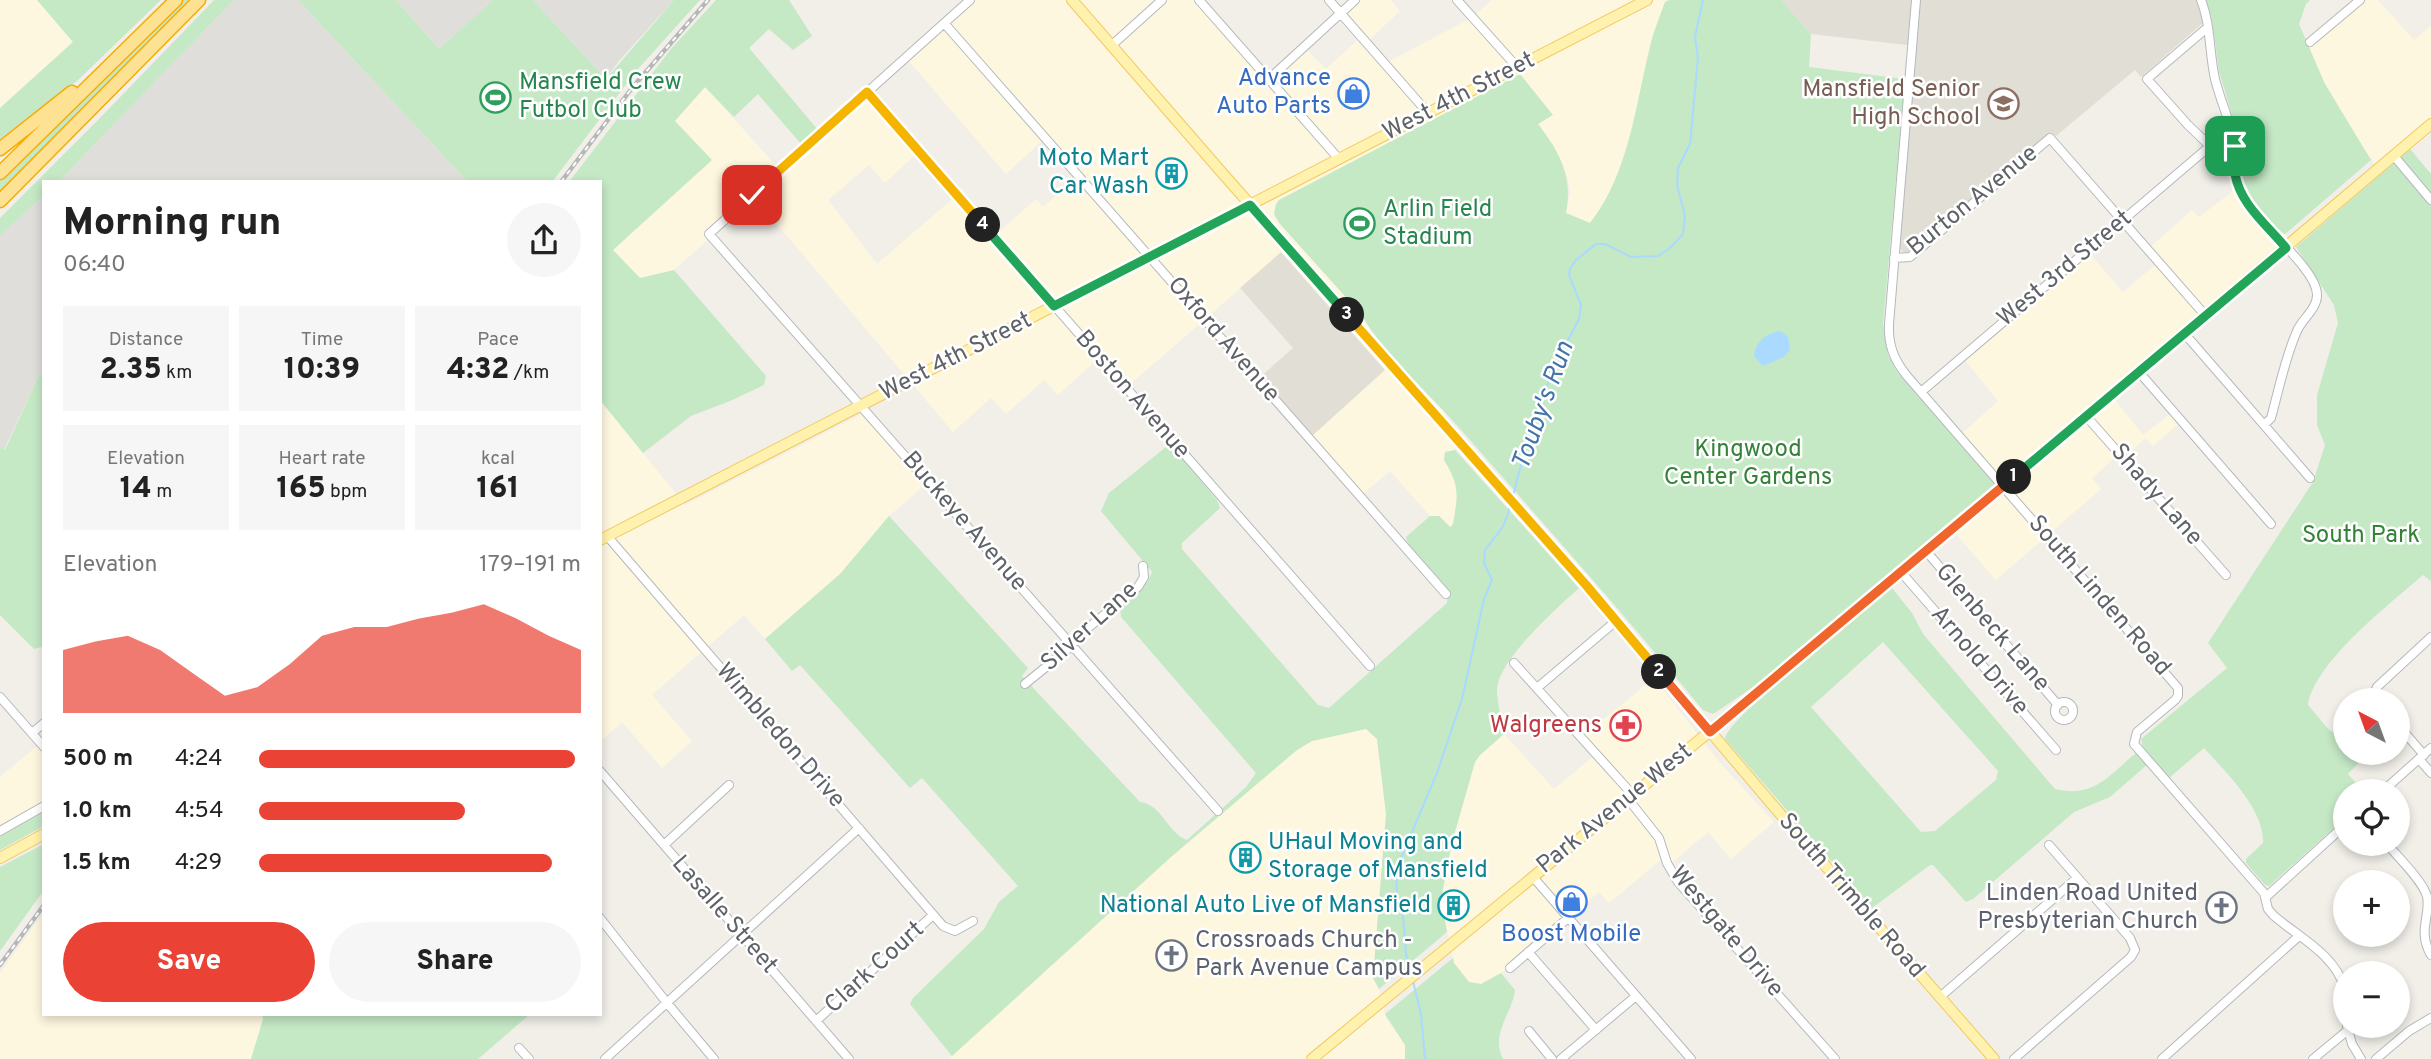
<!DOCTYPE html>
<meta charset="utf-8">
<style>
:root{--surface:#fff;--page:#f6f6f6;--text:#222;--muted:#767676;--accent:#ea4335}
body{margin:0;font-family:Overpass,sans-serif;background:var(--page);color:var(--text);height:100vh;display:flex;flex-direction:column;font-size:26px;white-space:nowrap}
*{box-sizing:border-box;margin:0}
p{font-size:23px;color:var(--muted)}
.icon{flex:none;width:38px;height:38px;fill:none;stroke:currentColor;stroke-width:2;stroke-linecap:round;stroke-linejoin:round}
.map{position:relative;flex:1;overflow:hidden}
.panel{position:absolute;left:42px;top:180px;width:560px;height:836px;display:flex;flex-direction:column;background:var(--surface);border-radius:0px;box-shadow:0 4px 10px #0003}
.panel>*{flex:none}
.needle{width:46px;rotate:319deg}
.tools{position:absolute;left:2333px;top:688px;display:grid;gap:14px}
.tools a{display:grid;place-items:center;width:77px;height:77px;border-radius:50%;background:var(--surface);box-shadow:0 4px 10px #0003;font-size:35px}
.pin{position:absolute;display:grid;place-items:center;width:60px;height:60px;color:#fff;margin:-30px;border-radius:14px;box-shadow:0 4px 10px #0006}
.km{position:absolute;width:35px;height:35px;margin:-18px;border-radius:50%;background:#222;color:#fff;font-size:19px;line-height:35px;text-align:center}
.round{display:grid;place-items:center;flex:none;width:74px;height:74px;border-radius:37px;background:var(--page)}
.summary{display:flex;align-items:center;justify-content:space-between;height:119px;padding:0 21px}
h1{font-size:38px;font-weight:800;line-height:52px}
.figures{display:grid;grid-template-columns:repeat(3,1fr);gap:10px;height:119px;padding:7px 21px}
.figures div{display:grid;align-content:center;border-radius:0px;background:var(--page);text-align:center}
.figures b{font-size:30px;font-weight:800}
.figures small{font-size:19px;font-weight:400}
.figures p{font-size:19px}
.chart{height:196px;padding:14px 21px}
.chart p{display:flex;justify-content:space-between}
.chart svg{width:100%;height:126px;margin-top:7px;fill:var(--accent);opacity:.7}
.button{display:flex;gap:14px;margin-top:auto;padding:14px 21px}
.button a{flex:1;height:80px;border-radius:42px;background:var(--accent);color:#fff;font-size:28px;font-weight:800;line-height:80px;text-align:center}
.button a+a{background:var(--page);color:var(--text)}
ul{padding:0 21px;list-style:none;font-size:23px}
li{display:grid;grid-template-columns:112px 84px 1fr;align-items:center;height:52px}
li i{height:18px;border-radius:9px;background:var(--accent)}
.map>svg:first-child{display:block}
.commercial{fill:#fef7e0}
.industrial{fill:#e0deda}
.education{fill:#e1ded6}
.green{fill:#c5e8c5;fill-rule:evenodd}
.water{fill:#aadaff}
.lines{fill:none;stroke-linecap:round;stroke-linejoin:round}
.stream{stroke:#aadaff;stroke-width:2}
.minor-casing{stroke:#b5b8bc;stroke-width:10}
.major-casing{stroke:#f2c960;stroke-width:12}
.highway-casing{stroke:#f9ab00;stroke-width:15}
.minor{stroke:#fff;stroke-width:8}
.major{stroke:#fff2af;stroke-width:10}
.highway{stroke:#fde293;stroke-width:12}
.rail-casing{stroke:#b6b7b8;stroke-width:4.5}
.rail{stroke:#fff;stroke-width:2;stroke-dasharray:5;stroke-linecap:butt}
.split-1-casing{stroke:#fff;stroke-width:14}
.split-2-casing{stroke:#fff;stroke-width:14}
.split-3-casing{stroke:#fff;stroke-width:14}
.split-4-casing{stroke:#fff;stroke-width:14}
.split-5-casing{stroke:#fff;stroke-width:14}
.split-1{stroke:#22a559;stroke-width:9}
.split-2{stroke:#f0652b;stroke-width:9}
.split-3{stroke:#f5b400;stroke-width:9}
.split-4{stroke:#22a559;stroke-width:9}
.split-5{stroke:#f5b400;stroke-width:9}
.labels{text-anchor:middle;dominant-baseline:central;stroke-width:5;stroke-linejoin:round;paint-order:stroke}
.shop-label{font-size:24px;fill:#366cbe;stroke:#fff;text-anchor:end}
.leisure-label{font-size:24px;fill:#27864d;stroke:#fff;text-anchor:start}
.education-label{font-size:24px;fill:#785e54;stroke:#fff;text-anchor:end}
.street-label{font-size:24px;fill:#5f6368;stroke:#fff}
.culture-label{font-size:24px;fill:#0d838f;stroke:#fff;text-anchor:end}
.park-label{font-size:24px;fill:#348238;stroke:#fff}
.health-label{font-size:24px;fill:#be3a42;stroke:#fff;text-anchor:end}
.worship-label{font-size:24px;fill:#5b616d;stroke:#fff;text-anchor:end}
.water-label{font-size:26px;font-style:italic;fill:#4174aa;stroke:#fff}
</style>
<div class="map">
<svg width="2431" height="1059" viewBox="0 0 2431 1059">
<rect width="100%" height="100%" fill="#f1efe8"/>
<!-- commercial -->
<path class="commercial" d="M0 0H37L73 42 0 108Z
M976 0H1196L1268 83 1306 49 1326 69 1362 36 1345 13 1359 0H1391L1400 11 1367 42 1386 63 1473 17 1492 0H1666L1651 41 1633 126 1616 179 1606 203 1590 223 1566 213 1570 193 1568 180 1553 144 1538 124 1552 115 1527 85 1276 204 1274 214 1276 219 1361 314 1371 331 1444 409 1455 450 1445 452 1444 460 1453 475 1459 491 1453 524 1451 527 1440 516H1430L1390 471 1363 494 1260 378 1293 348 1241 288 1128 386 1101 356 1058 395 1044 380 1006 414 991 398 953 432 755 198 674 270 640 278 613 250 711 161 674 121 705 87 782 172 867 98 917 153 885 183 869 165 828 200 877 264 957 195 993 237 1036 199 1043 207 1079 176 1045 138 1006 174 908 60Z
M2366 0H2378L2414 40 2431 26V132L2382 173 2359 142 2325 84 2309 49Z
M2244 183 2252 202 2279 232 2285 234 2296 247 2115 400 2143 435 2173 412 2182 421 2153 446 2146 438 2123 458 2119 454 2092 478 2101 489 1996 580 1948 525 1994 485 1956 439 1998 401 1965 360 2090 254 2123 292 2160 261 2149 248 2192 210 2199 217Z
M600 400 685 505 864 413 926 484 889 516 840 574 765 639 744 615 652 695 692 741 662 768 622 722 600 742Z
M1654 678 1721 764 1774 822 1731 859 1708 832 1667 867 1662 859 1609 903 1599 892 1501 973 1481 984 1469 982 1454 963 1441 899 1451 847 1475 762 1480 755 1504 734 1554 789 1596 754 1581 738Z
M1366 728 1377 739 1386 814 1373 978 1379 989 1386 1018 1405 1045V1059H949L1171 857 1297 750 1312 741Z
M37 746 44 754V809L0 835V777Z
M44 912V1015H262L264 1019 251 1059H0V973Z"/>
<!-- industrial -->
<path class="industrial" d="M234 0H298L468 182H58Z
M396 0H493L439 49Z
M533 0H674L618 62 606 79Z
M44 195V373L39 375 4 450 0 447V236Z"/>
<!-- education -->
<path class="education" d="M1781 0H2196L2204 22 2141 77 2135 70 2056 136 2052 133 1906 255 1899 248 1916 46 1811 34Z
M1281 252 1385 370 1312 436 1260 377 1293 348 1240 288Z"/>
<!-- green -->
<path class="green" d="M37 0H161L78 80 0 144V108L73 42Z
M183 0H192L0 193V179Z
M214 0H234L61 179 58 182H44V195L0 236V218L99 119Z
M298 0H396L439 49 493 0H533L606 79 674 0H700L637 70 552 182H468Z
M716 0H789L812 36 793 50 769 29 749 48 818 130 802 145 758 94 734 117 705 87 675 121 712 160 613 250 640 278 674 270 766 376 764 385 730 401 691 416 643 453 600 400V182H569L671 49Z
M1670 0H1781L1811 34 1809 67 1905 79 1883 324 1888 355 1898 373 1995 484 1762 681 1713 714 1703 710C1625 615 1543 523 1462 431 1430 394 1385 356 1361 314L1280 224 1274 214 1276 204 1279 200 1520 74 1553 115 1538 124C1560 153 1573 176 1566 213L1590 223C1630 172 1635 105 1651 43 1654 30 1660 16 1665 2Z
M2206 0H2310L2306 4 2299 24 2325 84 2371 160 2285 234 2279 232 2252 201 2244 183 2238 135 2219 71 2212 19Z
M2410 149 2431 174V581L2423 575C2390 604 2315 661 2308 705L2329 730 2345 738V752L2368 753 2348 774 2363 791H2345V818L2269 886 2265 885 2246 863V859L2263 843C2265 810 2225 771 2204 748L2169 778 2143 747 2141 739 2227 668 2208 643 2313 482 2325 445 2317 425V395L2338 323 2334 305 2296 247Z
M44 373V646L34 649 0 615V447L5 450 39 375Z
M1172 446 1217 500 1220 508 1182 543V549L1318 705 1329 708 1447 603 1448 591 1408 544 1406 537 1430 516H1439L1450 527 1453 524C1458 495 1460 486 1444 460L1445 452 1455 450 1579 588C1557 608 1498 660 1497 690 1497 704 1502 720 1504 734L1480 755 1475 762 1452 842 1441 899 1447 932 1379 989 1373 978 1386 814 1377 739 1366 729 1312 741 1297 750 1171 857 952 1056 910 1004 913 998 984 929 999 902 1018 886 922 778 910 788 800 665 792 671 765 639 840 574 889 516 1028 668 1022 676 1140 802C1163 805 1167 833 1187 840L1246 787 1256 773 1121 617 1120 606 1148 581 1152 572 1101 511 1109 493 1166 447Z
M1892 588 1912 613 1923 634 2055 789C2095 798 2108 776 2137 752L2148 764 2110 797 2074 812 1973 899 1966 902 1933 865H1930L1872 908 1725 739C1726 718 1867 609 1892 588ZM1883 642 1998 771 1996 780 1935 831 1921 832 1811 707Z
M44 809V826L0 850V835Z
M44 844V890L0 951V867Z
M1453 958 1454 963 1469 982 1481 984 1501 973 1515 990C1512 1014 1490 1034 1503 1059H1405V1045L1385 1014Z
M262 1015H529L478 1059H251L263 1019Z"/>
<!-- water -->
<path class="water" d="M1778 331C1789 333 1789 340 1790 350L1784 357 1763 366 1754 356C1755 342 1765 335 1778 331Z"/>
<g class="lines">
<!-- stream -->
<path class="stream" d="M1513 496 1528 437 1553 369 1579 319 1581 305 1569 275 1570 269 1576 260 1596 244H1605L1631 257 1658 256 1670 248 1683 234 1685 216 1677 185 1678 168 1690 144 1698 58 1695 37 1703 0
M1411 972 1406 954 1403 916 1397 893 1396 870 1437 773 1462 699 1484 599 1492 580 1484 563 1485 550C1499 530 1504 532 1510 505
M1413 981 1421 1014 1425 1059"/>
<defs>
<path id="minor" d="M970 0 709 234 1218 811
M1199 0 1339 159
M1329 0 1428 113
M1457 0 1517 67
M1916 0 1889 324C1888 345 1894 360 1907 376L2178 688V696L2175 700 2137 732 2134 744 2264 893 2268 909 2273 915C2298 937 2335 954 2345 989
M2201 0C2211 25 2209 52 2215 79 2220 99 2229 119 2234 140 2240 162 2231 172 2244 197 2257 223 2316 268 2317 294 2318 308 2302 319 2297 331 2285 358 2279 389 2271 418L2264 425
M944 23 1446 594
M2208 27 2147 79 2188 125 2235 170
M2310 42 2360 0
M1111 46 1162 0
M1269 79 1355 0
M867 92 1370 666
M2394 156 2431 200
M1894 258 1910 257 2050 138 2205 315
M2184 333 2310 478
M2139 372 2271 524
M1921 392 2210 146
M2086 416 2226 575
M608 537 943 926 955 931 973 921
M1926 551 2058 705
M1901 572 2056 750
M1514 663 1633 795
M1025 684 1068 649 1083 632 1138 587 1144 577 1143 566
M1537 688 1616 621
M0 697 44 747
M2376 700 2374 694 2377 687 2431 637
M2055 711a9 9 0 1 1 18 0a9 9 0 1 1-18 0Z
M2398 725 2424 755
M32 733 44 723
M2419 759 2431 773
M600 771 849 1059
M2383 791 2431 748
M1628 799 1659 838 1667 863 1678 882 1835 1059
M0 831 44 806
M2387 844C2398 857 2422 880 2427 896 2431 916 2417 931 2431 955
M664 845 729 785
M1533 877 1691 1059
M2266 897 2345 825
M600 918 667 1003 714 1059
M1528 952 1596 1030
M1510 968 1568 918
M1940 997 2077 878
M816 1021 933 915
M2347 1026 2352 1044 2361 1059
M1529 1031 1552 1059
M519 1048 529 1059
M605 1059 859 828
M1561 1059 1636 996
M2014 1059 2131 957 2135 950 2130 938 2049 845
M2162 1059 2299 936
M2313 1059 2348 1030
M2376 1059 2409 1031 2431 1018"/>
<path id="major" d="M1072 0 1224 175 1586 585 1776 809 1994 1059
M600 540 1647 0
M0 858 44 834
M1312 1059 1845 620 2431 124"/>
<path id="highway" d="M0 149 72 92
M0 173 176 0
M0 201 199 0"/>
</defs>
<!-- minor casing -->
<use href="#minor" class="minor-casing"/>
<!-- major casing -->
<use href="#major" class="major-casing"/>
<!-- highway casing -->
<use href="#highway" class="highway-casing"/>
<!-- minor -->
<use href="#minor" class="minor"/>
<!-- major -->
<use href="#major" class="major"/>
<!-- highway -->
<use href="#highway" class="highway"/>
<defs>
<path id="rail" d="M561 182 632 88 708 0
M0 965 44 905"/>
</defs>
<!-- rail casing -->
<use href="#rail" class="rail-casing"/>
<!-- rail -->
<use href="#rail" class="rail"/>
</g>
<g class="lines">
<defs>
<path id="split-1" d="M2014 477 2286 248C2267 225 2240 204 2235 174 2234 165 2235 155 2235 146"/>
<path id="split-2" d="M1659 672 1710 732 2014 477"/>
<path id="split-3" d="M1347 315 1586 585 1659 672"/>
<path id="split-4" d="M983 225 1054 306 1250 205 1347 315"/>
<path id="split-5" d="M752 195 867 92 983 225"/>
</defs>
<!-- split-1 casing -->
<use href="#split-1" class="split-1-casing"/>
<!-- split-2 casing -->
<use href="#split-2" class="split-2-casing"/>
<!-- split-3 casing -->
<use href="#split-3" class="split-3-casing"/>
<!-- split-4 casing -->
<use href="#split-4" class="split-4-casing"/>
<!-- split-5 casing -->
<use href="#split-5" class="split-5-casing"/>
<!-- split-1 -->
<use href="#split-1" class="split-1"/>
<!-- split-2 -->
<use href="#split-2" class="split-2"/>
<!-- split-3 -->
<use href="#split-3" class="split-3"/>
<!-- split-4 -->
<use href="#split-4" class="split-4"/>
<!-- split-5 -->
<use href="#split-5" class="split-5"/>
</g>
<!-- icons -->
<defs>
<symbol id="shop-ring" viewBox="-11 -11 22 22"><circle r="9.5" fill="#fff" stroke="#3f7fe0" stroke-width="1.5"/><path d="M-5-2.5h2.3a2.7 3.5 0 0 1 5.4 0H5L5.5 6h-11ZM-1.5-2.5h3a1.5 2.3 0 0 0-3 0Z" fill="#3f7fe0"/></symbol>
<symbol id="stadium-ring" viewBox="-11 -11 22 22"><circle r="9.5" fill="#fff" stroke="#2e9e5b" stroke-width="1.5"/><path d="M0-5a6.5 5 0 1 0 0 10a6.5 5 0 1 0 0-10ZM-3.5-1.8h7v3.6h-7Z" fill="#2e9e5b"/></symbol>
<symbol id="school-ring" viewBox="-11 -11 22 22"><circle r="9.5" fill="#fff" stroke="#8d6e63" stroke-width="1.5"/><path d="M0-5L7-2L0 1L-7-2ZM-4 1L0 2.5L4 1V4Q0 6-4 4Z" fill="#8d6e63"/></symbol>
<symbol id="building-ring" viewBox="-11 -11 22 22"><circle r="9.5" fill="#fff" stroke="#0f9aa8" stroke-width="1.5"/><path d="M-4-6H4V6H1V3H-1V6H-4ZM-2.5-4.3h1.7v1.8h-1.7ZM.8-4.3h1.7v1.8H.8ZM-2.5-1h1.7V.8h-1.7ZM.8-1h1.7V.8H.8Z" fill="#0f9aa8"/></symbol>
<symbol id="pharmacy-ring" viewBox="-11 -11 22 22"><circle r="9.5" fill="#fff" stroke="#e0444e" stroke-width="1.5"/><path d="M-2-6h4v4h4v4h-4v4h-4v-4h-4v-4h4Z" fill="#e0444e"/></symbol>
<symbol id="church-ring" viewBox="-11 -11 22 22"><circle r="9.5" fill="#fff" stroke="#6b7280" stroke-width="1.5"/><path d="M-1.2-6h2.4v3.5h3.3v2.4h-3.3V6h-2.4V-.1h-3.3v-2.4h3.3Z" fill="#6b7280"/></symbol>
</defs>
<g fill-rule="evenodd">
<use href="#shop-ring" x="1336" y="76" width="35" height="35"/>
<use href="#stadium-ring" x="478" y="80" width="35" height="35"/>
<use href="#school-ring" x="1986" y="86" width="35" height="35"/>
<use href="#building-ring" x="1154" y="156" width="35" height="35"/>
<use href="#stadium-ring" x="1342" y="206" width="35" height="35"/>
<use href="#pharmacy-ring" x="1608" y="708" width="35" height="35"/>
<use href="#building-ring" x="1228" y="840" width="35" height="35"/>
<use href="#shop-ring" x="1554" y="884" width="35" height="35"/>
<use href="#building-ring" x="1436" y="888" width="35" height="35"/>
<use href="#church-ring" x="2204" y="890" width="35" height="35"/>
<use href="#church-ring" x="1154" y="938" width="35" height="35"/>
</g>
<g class="labels">
<!-- shop labels -->
<g class="shop-label">
<text x="1331" y="79">Advance<tspan x="1331" dy="28">Auto Parts</tspan></text>
<text x="1571" y="935" text-anchor="middle">Boost Mobile</text>
</g>
<!-- leisure labels -->
<g class="leisure-label">
<text x="519" y="83">Mansfield Crew<tspan x="519" dy="28">Futbol Club</tspan></text>
<text x="1383" y="210">Arlin Field<tspan x="1383" dy="28">Stadium</tspan></text>
</g>
<!-- education labels -->
<g class="education-label">
<text x="1980" y="90">Mansfield Senior<tspan x="1980" dy="28">High School</tspan></text>
</g>
<!-- street labels -->
<g class="street-label">
<text transform="translate(1459 97) rotate(-27)">West 4th Street</text>
<text transform="translate(1973 201) rotate(-39)">Burton Avenue</text>
<text transform="translate(2065 269) rotate(-40)">West 3rd Street</text>
<text transform="translate(1223 340) rotate(49)">Oxford Avenue</text>
<text transform="translate(956 357) rotate(-27)">West 4th Street</text>
<text transform="translate(1132 395) rotate(49)">Boston Avenue</text>
<text transform="translate(2156 495) rotate(49)">Shady Lane</text>
<text transform="translate(964 522) rotate(49)">Buckeye Avenue</text>
<text transform="translate(2099 596) rotate(49)">South Linden Road</text>
<text transform="translate(1090 627) rotate(-42)">Silver Lane</text>
<text transform="translate(1992 628) rotate(49)">Glenbeck Lane</text>
<text transform="translate(1979 661) rotate(49)">Arnold Drive</text>
<text transform="translate(780 736) rotate(49)">Wimbledon Drive</text>
<text transform="translate(1615 809) rotate(-39)">Park Avenue West</text>
<text transform="translate(1851 896) rotate(49)">South Trimble Road</text>
<text transform="translate(724 915) rotate(49)">Lasalle Street</text>
<text transform="translate(1726 932) rotate(50)">Westgate Drive</text>
<text transform="translate(875 968) rotate(-42)">Clark Court</text>
</g>
<!-- culture labels -->
<g class="culture-label">
<text x="1149" y="159">Moto Mart<tspan x="1149" dy="28">Car Wash</tspan></text>
<text x="1268" y="843" text-anchor="start">UHaul Moving and<tspan x="1268" dy="28">Storage of Mansfield</tspan></text>
<text x="1431" y="906">National Auto Live of Mansfield</text>
</g>
<!-- park labels -->
<g class="park-label">
<text x="1748" y="450">Kingwood<tspan x="1748" dy="28">Center Gardens</tspan></text>
<text x="2361" y="536">South Park</text>
</g>
<!-- health labels -->
<g class="health-label">
<text x="1602" y="726">Walgreens</text>
</g>
<!-- worship labels -->
<g class="worship-label">
<text x="2198" y="894">Linden Road United<tspan x="2198" dy="28">Presbyterian Church</tspan></text>
<text x="1195" y="941" text-anchor="start">Crossroads Church -<tspan x="1195" dy="28">Park Avenue Campus</tspan></text>
</g>
<!-- water labels -->
<g class="water-label">
<text transform="translate(1544 406) rotate(-70)">Touby's Run</text>
</g>
</g>
</svg>
<div class="tools">
<a><svg class="needle" viewBox="-14 -14 28 28"><path d="M0-13l5 13h-10z" fill="#e53935"/><path d="M0 13l5-13h-10z" fill="#767676"/></svg></a>
<a><svg class="icon" aria-label="locate" viewBox="0 0 24 24"><circle cx="12" cy="12" r="6"/><path d="M12 2v4M12 18v4M2 12h4M18 12h4"/></svg></a>
<a>+</a>
<a>−</a>
</div>
<div class="pin" style="left:2235px;top:146px;background:#1e9e55"><svg class="icon" aria-label="arrive" viewBox="0 0 24 24"><path d="M6 21V4h12l-3 4 3 4H6"/></svg></div>
<div class="pin" style="left:752px;top:195px;background:#d93025"><svg class="icon" aria-label="check" viewBox="0 0 24 24"><path d="M5 12l5 5 9-10"/></svg></div>
<b class="km" style="left:2014px;top:477px">1</b>
<b class="km" style="left:1659px;top:672px">2</b>
<b class="km" style="left:1347px;top:315px">3</b>
<b class="km" style="left:983px;top:225px">4</b>
<section class="panel">
<div class="summary"><div><h1>Morning run</h1><p>06:40</p></div><a class="round"><svg class="icon" aria-label="share" viewBox="0 0 24 24"><path d="M12 15V3M7 8l5-5 5 5M5 13v7h14v-7"/></svg></a></div>
<div class="figures">
<div><p>Distance</p><b>2.35<small> km</small></b></div>
<div><p>Time</p><b>10:39</b></div>
<div><p>Pace</p><b>4:32<small> /km</small></b></div>
</div>
<div class="figures">
<div><p>Elevation</p><b>14<small> m</small></b></div>
<div><p>Heart rate</p><b>165<small> bpm</small></b></div>
<div><p>kcal</p><b>161</b></div>
</div>
<div class="chart"><p><span>Elevation</span>179–191 m</p>
<svg viewBox="0 0 160 44" preserveAspectRatio="none"><path d="M0 44V22L10 19L20 17L30 22L40 30L50 38L60 35L70 27L80 17L90 14L100 14L110 11L120 9L130 6L140 11L150 17L160 22V44z"/></svg>
</div>
<ul>
<li><b>500 m</b>4:24<i style="width:98%"></i></li>
<li><b>1.0 km</b>4:54<i style="width:64%"></i></li>
<li><b>1.5 km</b>4:29<i style="width:91%"></i></li>
</ul>
<div class="button"><a>Save</a><a>Share</a></div>
</section>
</div>
